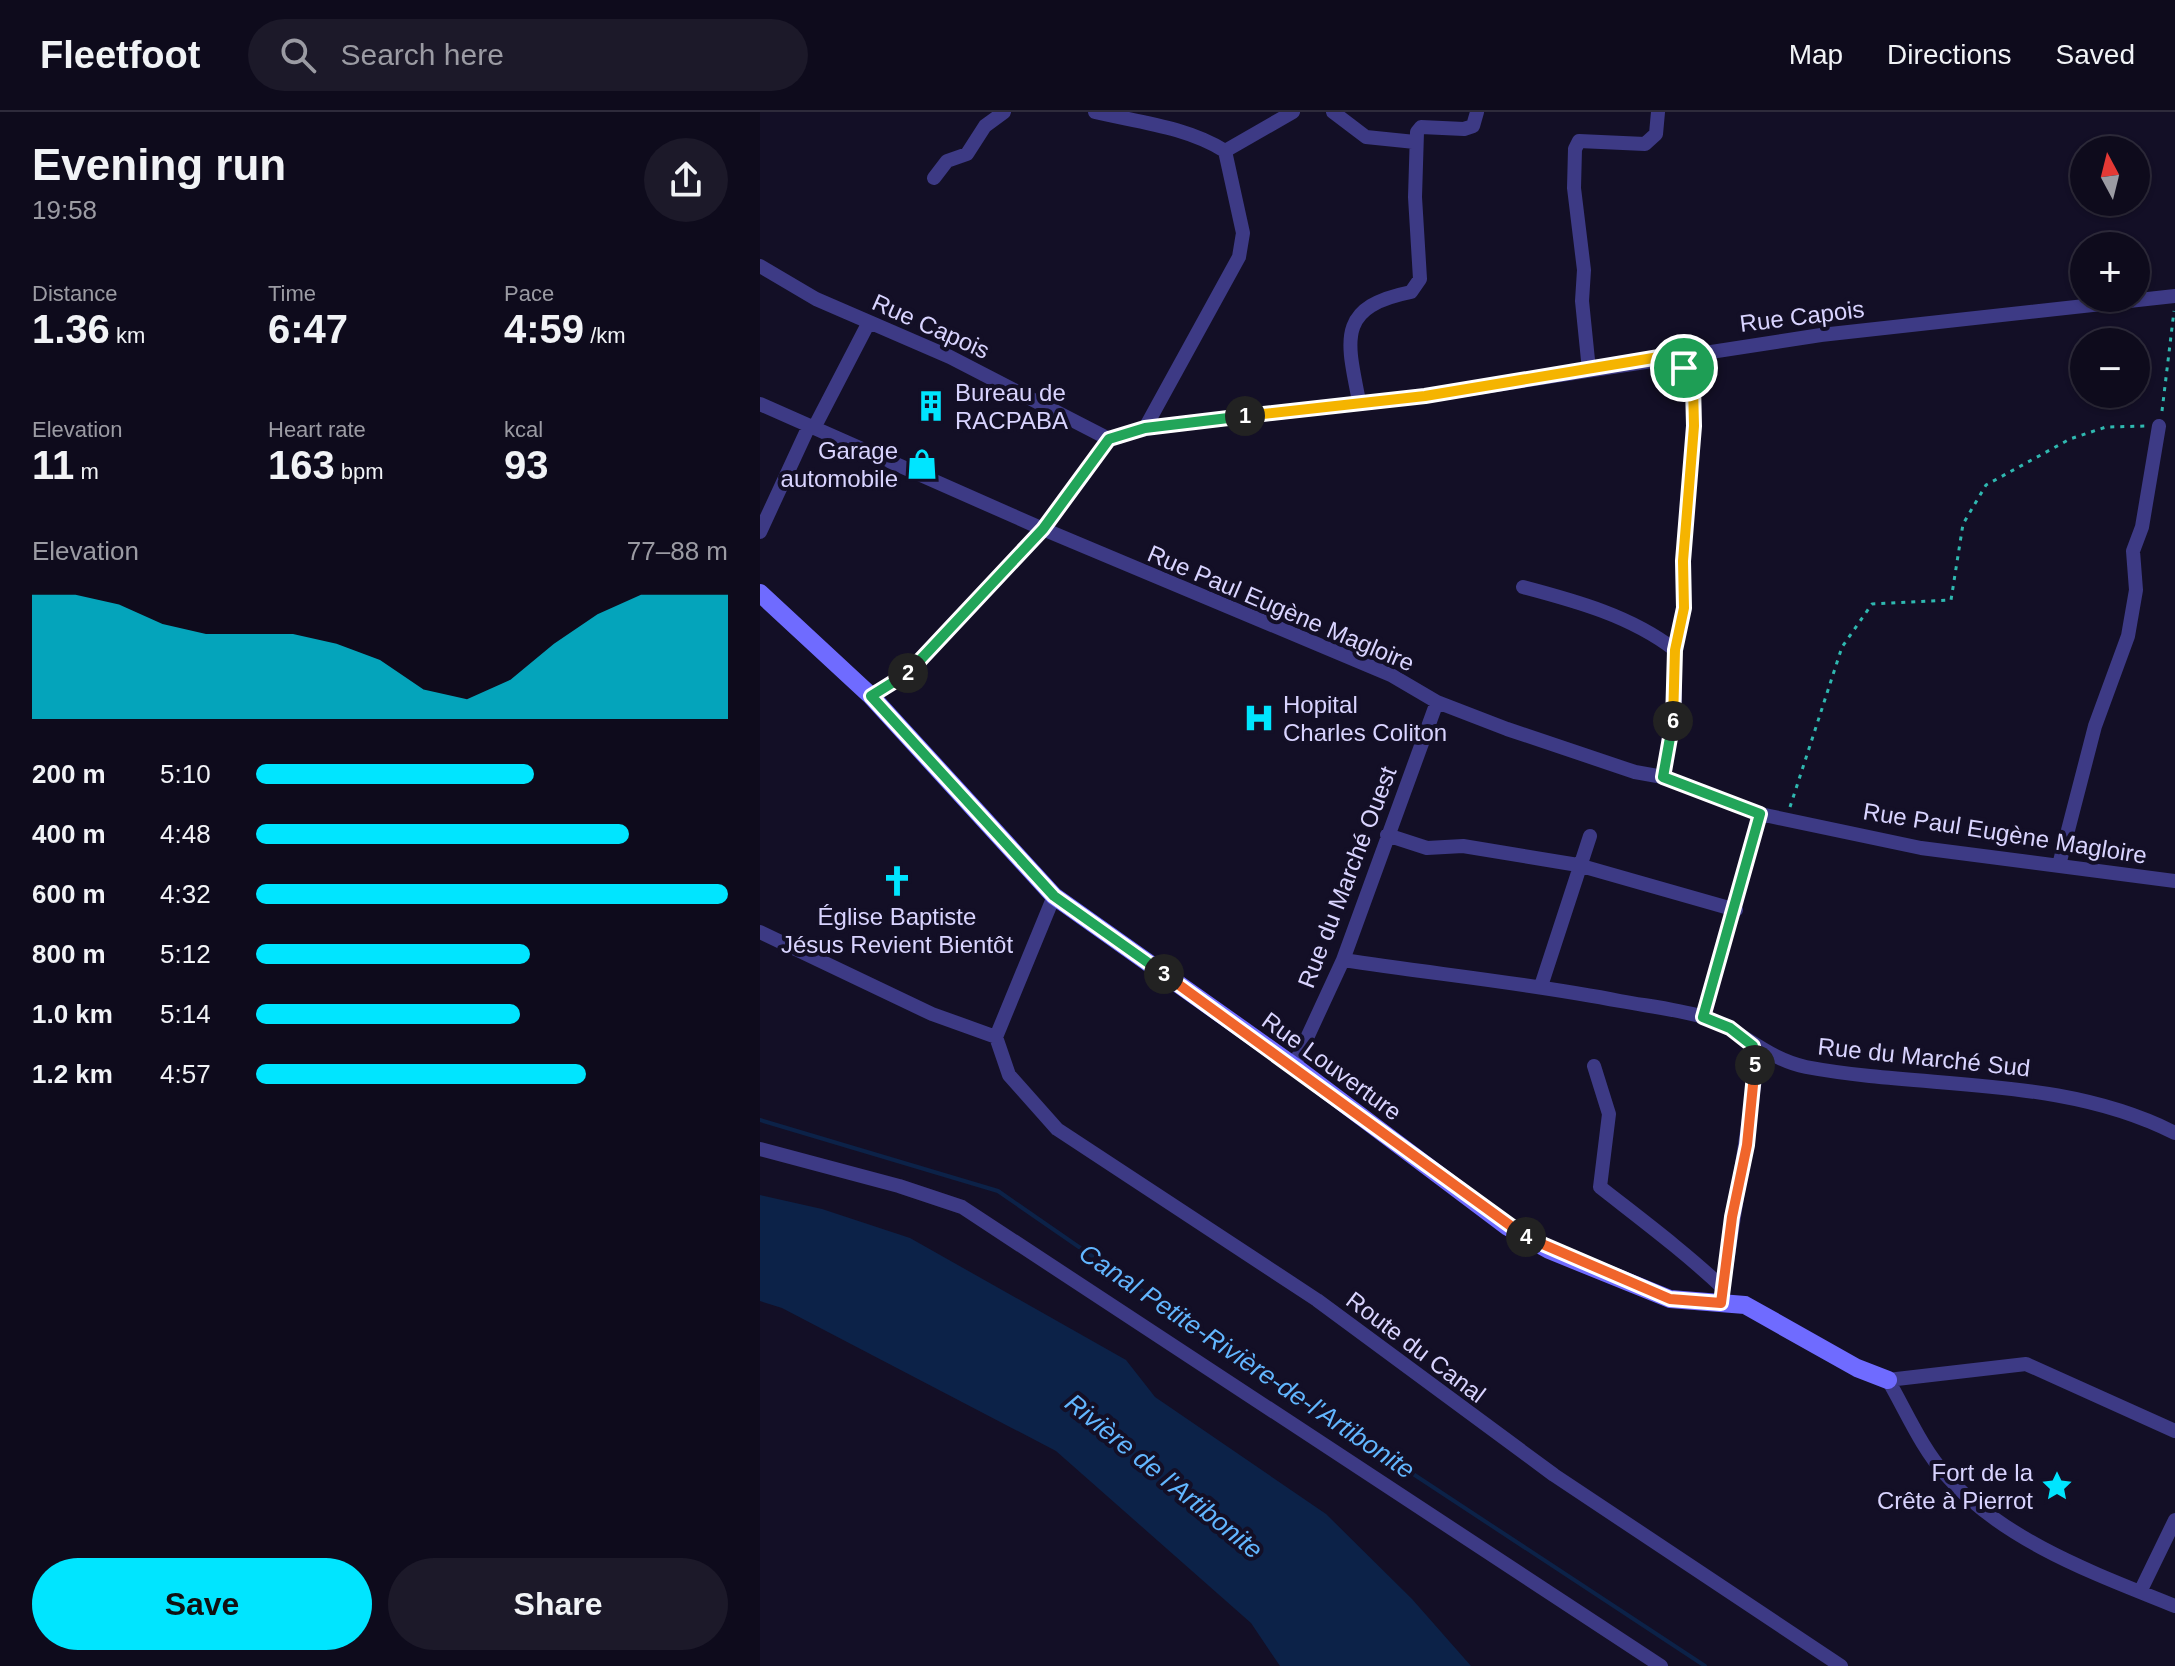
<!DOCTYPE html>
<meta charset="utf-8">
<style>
:root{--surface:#0e0b1c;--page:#1c1929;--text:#f1f3f6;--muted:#9b9ba3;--line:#2e2b3b;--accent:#00e5ff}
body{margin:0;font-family:Helvetica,sans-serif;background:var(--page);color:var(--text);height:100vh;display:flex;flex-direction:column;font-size:30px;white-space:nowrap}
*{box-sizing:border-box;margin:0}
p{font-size:26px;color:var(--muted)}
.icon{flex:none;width:44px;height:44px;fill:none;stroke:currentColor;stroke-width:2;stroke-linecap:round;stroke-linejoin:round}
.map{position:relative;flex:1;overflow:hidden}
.panel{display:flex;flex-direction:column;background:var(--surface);width:760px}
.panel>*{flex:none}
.needle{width:52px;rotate:353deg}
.tools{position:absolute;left:1310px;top:24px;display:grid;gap:16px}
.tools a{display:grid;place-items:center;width:80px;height:80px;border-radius:50%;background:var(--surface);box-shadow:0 2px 6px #0004,0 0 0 2px var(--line);font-size:40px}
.pin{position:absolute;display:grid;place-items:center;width:68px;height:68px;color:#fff;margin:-34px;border:4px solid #fff;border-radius:50%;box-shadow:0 2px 8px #0007}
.km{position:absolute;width:40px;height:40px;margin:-20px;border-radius:50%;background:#222;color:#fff;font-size:22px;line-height:40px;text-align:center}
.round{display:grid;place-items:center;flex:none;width:84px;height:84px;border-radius:42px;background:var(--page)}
.head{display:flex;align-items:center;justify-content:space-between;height:136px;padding:0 32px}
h1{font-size:44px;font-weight:700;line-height:60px}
.metrics{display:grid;grid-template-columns:repeat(3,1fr);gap:12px;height:136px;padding:8px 32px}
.metrics div{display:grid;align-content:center}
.metrics b{font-size:40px;font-weight:700}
.metrics small{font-size:22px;font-weight:400}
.metrics p{font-size:22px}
.chart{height:224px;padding:16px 32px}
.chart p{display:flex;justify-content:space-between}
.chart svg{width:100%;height:144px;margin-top:8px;fill:var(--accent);opacity:.7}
.cta{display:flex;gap:16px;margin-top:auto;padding:16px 32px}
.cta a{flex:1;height:92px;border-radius:48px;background:var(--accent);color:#111;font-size:32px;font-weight:700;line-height:92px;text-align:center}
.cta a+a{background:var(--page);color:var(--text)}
ul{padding:0 32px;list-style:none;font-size:26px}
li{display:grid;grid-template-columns:128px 96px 1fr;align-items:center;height:60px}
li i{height:20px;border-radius:10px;background:var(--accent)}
header{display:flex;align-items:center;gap:48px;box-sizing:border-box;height:112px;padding:0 40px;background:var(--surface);border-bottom:2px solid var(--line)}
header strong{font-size:38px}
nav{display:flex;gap:44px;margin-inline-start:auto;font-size:28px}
.search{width:560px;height:72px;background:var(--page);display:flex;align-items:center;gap:20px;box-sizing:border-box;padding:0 28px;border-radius:44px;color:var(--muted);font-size:30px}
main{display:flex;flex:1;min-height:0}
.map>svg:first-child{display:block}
.water{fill:#0c2248}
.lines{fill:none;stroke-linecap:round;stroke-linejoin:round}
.stream{stroke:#0c2248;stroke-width:4}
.path{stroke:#2fb8b0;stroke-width:3;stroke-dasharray:4 6;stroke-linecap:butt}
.minor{stroke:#3d3a85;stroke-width:14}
.secondary{stroke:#6f6bff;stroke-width:18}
.split-1-casing{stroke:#fff;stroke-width:16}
.split-2-casing{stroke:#fff;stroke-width:16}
.split-3-casing{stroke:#fff;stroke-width:16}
.split-4-casing{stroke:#fff;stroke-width:16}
.split-5-casing{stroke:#fff;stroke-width:16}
.split-6-casing{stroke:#fff;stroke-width:16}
.split-7-casing{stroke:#fff;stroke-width:16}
.split-1{stroke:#f5b400;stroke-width:10}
.split-2{stroke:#22a559;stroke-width:10}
.split-3{stroke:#22a559;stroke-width:10}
.split-4{stroke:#f0652b;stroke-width:10}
.split-5{stroke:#f0652b;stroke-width:10}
.split-6{stroke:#22a559;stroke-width:10}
.split-7{stroke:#f5b400;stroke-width:10}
.labels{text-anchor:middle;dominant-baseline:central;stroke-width:8;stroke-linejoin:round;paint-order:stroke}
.street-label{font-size:24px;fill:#d9d4ff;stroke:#130f26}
.poi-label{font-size:24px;fill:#d9d4ff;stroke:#130f26;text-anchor:start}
.water-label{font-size:26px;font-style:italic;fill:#62b6ff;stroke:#130f26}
</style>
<header>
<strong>Fleetfoot</strong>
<div class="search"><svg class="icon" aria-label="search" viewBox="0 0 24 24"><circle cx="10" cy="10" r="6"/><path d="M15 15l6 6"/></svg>Search here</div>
<nav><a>Map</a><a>Directions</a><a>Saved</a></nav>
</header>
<main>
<section class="panel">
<div class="head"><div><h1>Evening run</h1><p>19:58</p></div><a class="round"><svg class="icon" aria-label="share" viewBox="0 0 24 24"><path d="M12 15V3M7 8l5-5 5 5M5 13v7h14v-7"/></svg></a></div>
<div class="metrics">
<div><p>Distance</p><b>1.36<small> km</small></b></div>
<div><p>Time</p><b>6:47</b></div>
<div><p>Pace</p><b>4:59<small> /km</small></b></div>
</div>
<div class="metrics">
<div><p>Elevation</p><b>11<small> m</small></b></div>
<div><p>Heart rate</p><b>163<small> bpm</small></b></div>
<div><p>kcal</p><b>93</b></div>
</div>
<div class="chart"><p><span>Elevation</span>77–88 m</p>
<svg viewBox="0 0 160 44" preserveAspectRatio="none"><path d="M0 44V6L10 6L20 9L30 15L40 18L50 18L60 18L70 21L80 26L90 35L100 38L110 32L120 21L130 12L140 6L150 6L160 6V44z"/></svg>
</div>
<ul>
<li><b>200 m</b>5:10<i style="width:59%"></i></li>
<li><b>400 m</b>4:48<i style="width:79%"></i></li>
<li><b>600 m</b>4:32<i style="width:100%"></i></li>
<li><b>800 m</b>5:12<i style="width:58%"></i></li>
<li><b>1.0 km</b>5:14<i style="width:56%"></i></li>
<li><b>1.2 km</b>4:57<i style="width:70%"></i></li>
</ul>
<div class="cta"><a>Save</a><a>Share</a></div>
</section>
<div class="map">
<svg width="1415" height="1554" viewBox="0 0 1415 1554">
<rect width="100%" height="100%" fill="#130f26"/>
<!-- water -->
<path class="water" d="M0 1083 62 1097 150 1126 366 1248 395 1285 566 1402 652 1487 711 1554H520L491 1511 296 1339 22 1196 0 1189Z"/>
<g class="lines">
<!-- stream -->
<path class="stream" d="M0 1008 238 1079 533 1283 945 1554"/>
<!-- path -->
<path class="path" d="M1402 299 1414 199
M1030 695 1082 535 1112 492 1191 488 1203 412 1226 373 1310 327 1346 315 1387 314"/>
<!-- minor -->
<path class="minor" d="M335 0C378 10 427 15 465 39
M573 0 606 25 655 30
M465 39 533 0
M174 66 187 49 207 42 225 14 244 0
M0 154 56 187 190 245 349 327 385 316 665 284 1061 223 1415 184
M829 258 822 189 824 158 814 76 815 37 819 29 885 32 896 22 898 0
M599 289C587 228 576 195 651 180L660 167 655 85 657 20 661 15 704 17 713 14 717 0
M0 292 283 417 631 563 677 590 747 617 875 660 903 665 1000 702 1161 736 1415 769
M54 316 109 210
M385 316 479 145 483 121 465 39
M0 420 49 314
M763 475C816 489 871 504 915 538
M111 584 147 561 283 417 349 327
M903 665 915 587V538L924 496 923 449 934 314 933 273 924 256 911 243
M627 723 667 736 703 734 818 753 976 798
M1299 753 1335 614 1368 524 1376 478 1373 439 1382 415 1399 314
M0 820 172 902 236 925
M583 848C675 862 768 871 860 889 887 894 917 897 943 905 981 917 1006 947 1046 955 1169 978 1301 963 1415 1021
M781 874 830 724
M943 905 1000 702
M236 925 249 963 297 1017 557 1188 794 1363 1081 1554
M236 925 294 784
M534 954 583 848 677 590
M834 954 849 1002 840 1075C882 1108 925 1140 963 1176
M0 1037 139 1074 202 1095 901 1554
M962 1183 996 961 993 934
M1415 1319 1266 1252 1128 1268C1146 1299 1162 1337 1186 1363 1243 1429 1336 1462 1415 1494
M1380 1480 1415 1408"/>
<!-- secondary -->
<path class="secondary" d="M0 481 111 584 294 784 534 954 748 1115 789 1138 910 1187 985 1193 1097 1256 1128 1268"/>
</g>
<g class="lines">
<defs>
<path id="split-1" d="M485 304 665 284 911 243 924 256"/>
<path id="split-2" d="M148 561 283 417 349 327 385 316 485 304"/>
<path id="split-3" d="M148 561 111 584 294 784 404 862"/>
<path id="split-4" d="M404 862 766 1125"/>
<path id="split-5" d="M766 1125 910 1187 961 1191 972 1105 987 1033 995 953"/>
<path id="split-6" d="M913 609 903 665 1000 702 943 905 970 916 993 934 995 953"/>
<path id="split-7" d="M913 609 915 538 924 496 923 449 934 314 933 273 924 256"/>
</defs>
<!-- split-1 casing -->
<use href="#split-1" class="split-1-casing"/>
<!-- split-2 casing -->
<use href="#split-2" class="split-2-casing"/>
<!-- split-3 casing -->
<use href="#split-3" class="split-3-casing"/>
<!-- split-4 casing -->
<use href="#split-4" class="split-4-casing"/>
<!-- split-5 casing -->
<use href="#split-5" class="split-5-casing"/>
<!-- split-6 casing -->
<use href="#split-6" class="split-6-casing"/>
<!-- split-7 casing -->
<use href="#split-7" class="split-7-casing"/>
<!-- split-1 -->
<use href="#split-1" class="split-1"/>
<!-- split-2 -->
<use href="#split-2" class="split-2"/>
<!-- split-3 -->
<use href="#split-3" class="split-3"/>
<!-- split-4 -->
<use href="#split-4" class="split-4"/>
<!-- split-5 -->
<use href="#split-5" class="split-5"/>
<!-- split-6 -->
<use href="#split-6" class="split-6"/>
<!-- split-7 -->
<use href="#split-7" class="split-7"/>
</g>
<!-- icons -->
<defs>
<symbol id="building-bare" viewBox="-9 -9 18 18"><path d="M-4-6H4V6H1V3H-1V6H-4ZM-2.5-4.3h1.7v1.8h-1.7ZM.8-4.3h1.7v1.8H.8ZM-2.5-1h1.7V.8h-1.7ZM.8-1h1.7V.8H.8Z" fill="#00e5ff" stroke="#130f26" stroke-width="2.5" paint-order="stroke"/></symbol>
<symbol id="shop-bare" viewBox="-9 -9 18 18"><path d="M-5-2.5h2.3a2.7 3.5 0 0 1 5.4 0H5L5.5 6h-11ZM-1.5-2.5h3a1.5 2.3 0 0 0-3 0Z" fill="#00e5ff" stroke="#130f26" stroke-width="2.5" paint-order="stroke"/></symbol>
<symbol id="hospital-bare" viewBox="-9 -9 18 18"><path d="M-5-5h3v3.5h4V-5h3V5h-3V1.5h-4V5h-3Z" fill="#00e5ff" stroke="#130f26" stroke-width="2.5" paint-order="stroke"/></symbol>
<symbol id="church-bare" viewBox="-9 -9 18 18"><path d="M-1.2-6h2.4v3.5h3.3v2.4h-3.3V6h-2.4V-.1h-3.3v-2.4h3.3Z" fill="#00e5ff" stroke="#130f26" stroke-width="2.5" paint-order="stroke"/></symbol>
<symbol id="sight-bare" viewBox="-9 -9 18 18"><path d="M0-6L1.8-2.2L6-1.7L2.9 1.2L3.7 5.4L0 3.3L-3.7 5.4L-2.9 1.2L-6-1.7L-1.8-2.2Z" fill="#00e5ff" stroke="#130f26" stroke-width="2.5" paint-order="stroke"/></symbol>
</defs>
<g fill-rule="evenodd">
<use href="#building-bare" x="149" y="272" width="44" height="44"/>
<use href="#shop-bare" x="140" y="330" width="44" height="44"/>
<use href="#hospital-bare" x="477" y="584" width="44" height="44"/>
<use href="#church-bare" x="115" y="747" width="44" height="44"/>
<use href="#sight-bare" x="1275" y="1352" width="44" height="44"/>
</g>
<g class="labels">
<!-- street labels -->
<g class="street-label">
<text transform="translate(1042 204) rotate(-7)">Rue Capois</text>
<text transform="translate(171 214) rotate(24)">Rue Capois</text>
<text transform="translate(521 496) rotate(23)">Rue Paul Eugène Magloire</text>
<text transform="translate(1245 721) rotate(9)">Rue Paul Eugène Magloire</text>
<text transform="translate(587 765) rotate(-69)">Rue du Marché Ouest</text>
<text transform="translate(1164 945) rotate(6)">Rue du Marché Sud</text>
<text transform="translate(572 954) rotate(36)">Rue Louverture</text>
<text transform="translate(656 1235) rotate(37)">Route du Canal</text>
</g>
<!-- poi labels -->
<g class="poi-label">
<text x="195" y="280">Bureau de<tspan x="195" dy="28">RACPABA</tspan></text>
<text x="138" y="338" text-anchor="end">Garage<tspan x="138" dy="28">automobile</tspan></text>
<text x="523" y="592">Hopital<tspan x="523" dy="28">Charles Coliton</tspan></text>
<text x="137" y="804" text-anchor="middle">Église Baptiste<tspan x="137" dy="28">Jésus Revient Bientôt</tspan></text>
<text x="1273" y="1360" text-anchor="end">Fort de la<tspan x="1273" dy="28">Crête à Pierrot</tspan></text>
</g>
<!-- water labels -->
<g class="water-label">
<text transform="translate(487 1249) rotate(34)">Canal Petite-Rivière-de-l'Artibonite</text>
<text transform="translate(404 1364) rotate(39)">Rivière de l'Artibonite</text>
</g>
</g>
</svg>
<div class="tools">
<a><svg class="needle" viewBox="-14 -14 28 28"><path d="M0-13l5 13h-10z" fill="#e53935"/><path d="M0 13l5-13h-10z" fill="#9b9ba3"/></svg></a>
<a>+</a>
<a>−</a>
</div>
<div class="pin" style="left:924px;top:256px;background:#1e9e55"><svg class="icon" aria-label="arrive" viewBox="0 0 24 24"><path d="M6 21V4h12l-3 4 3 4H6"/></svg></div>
<b class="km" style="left:485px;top:304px">1</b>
<b class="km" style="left:148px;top:561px">2</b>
<b class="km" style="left:404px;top:862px">3</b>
<b class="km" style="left:766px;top:1125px">4</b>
<b class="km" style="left:995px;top:953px">5</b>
<b class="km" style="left:913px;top:609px">6</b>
</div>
</main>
